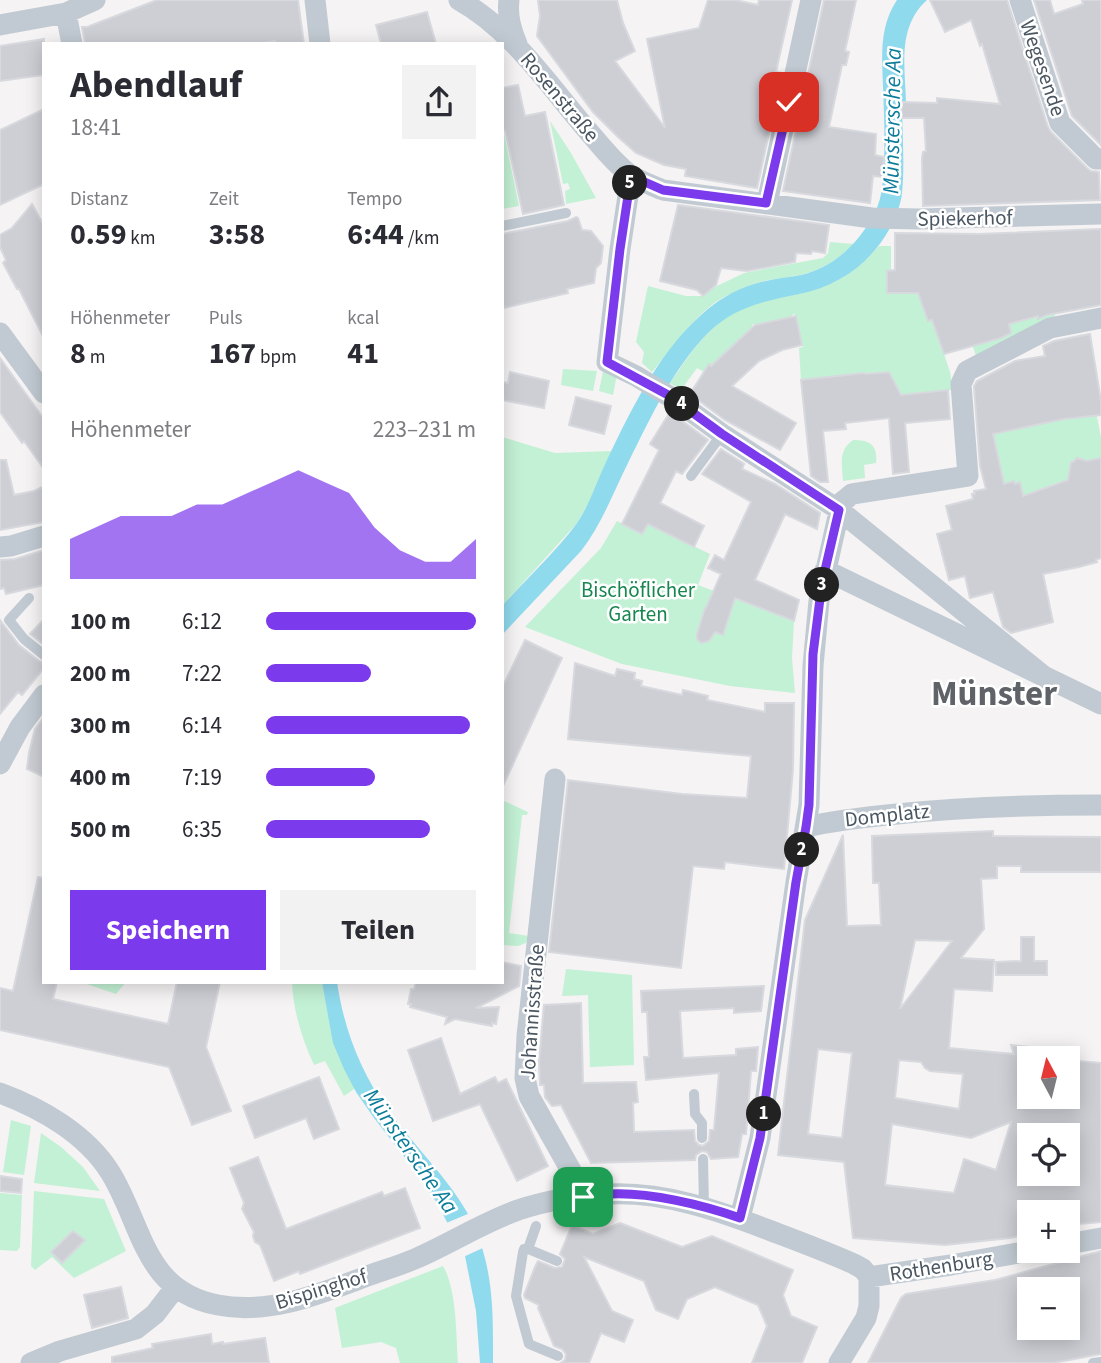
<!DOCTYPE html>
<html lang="de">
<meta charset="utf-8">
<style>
:root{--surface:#fff;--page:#f2f2f3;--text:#2b2b33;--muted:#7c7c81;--accent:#7c3aed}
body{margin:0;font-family:"Source Sans 3",sans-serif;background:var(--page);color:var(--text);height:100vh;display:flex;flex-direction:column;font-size:26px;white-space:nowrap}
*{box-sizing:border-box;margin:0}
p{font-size:23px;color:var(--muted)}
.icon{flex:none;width:38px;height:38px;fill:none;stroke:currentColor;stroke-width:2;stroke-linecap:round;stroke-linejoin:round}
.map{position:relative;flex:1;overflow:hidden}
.side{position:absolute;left:42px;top:42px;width:462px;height:942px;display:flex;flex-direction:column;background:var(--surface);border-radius:0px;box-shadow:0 4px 18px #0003}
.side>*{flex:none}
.needle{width:46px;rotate:353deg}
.controls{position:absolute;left:1017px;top:1046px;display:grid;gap:14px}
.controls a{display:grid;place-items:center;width:63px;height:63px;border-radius:0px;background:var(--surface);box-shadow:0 4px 18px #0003;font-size:35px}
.pin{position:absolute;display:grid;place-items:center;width:60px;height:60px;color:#fff;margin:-30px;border-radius:14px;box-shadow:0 4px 10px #0006}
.km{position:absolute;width:35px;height:35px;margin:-18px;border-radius:50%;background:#222;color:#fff;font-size:19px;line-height:35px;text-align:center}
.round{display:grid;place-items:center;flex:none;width:74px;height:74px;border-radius:0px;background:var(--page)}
.headline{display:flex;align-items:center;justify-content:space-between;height:119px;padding:0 28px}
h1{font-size:38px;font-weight:700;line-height:52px}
.figures{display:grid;grid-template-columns:repeat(3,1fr);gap:10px;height:119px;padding:7px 28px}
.figures div{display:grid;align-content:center}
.figures b{font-size:30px;font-weight:700}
.figures small{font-size:19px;font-weight:400}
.figures p{font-size:19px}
.chart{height:196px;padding:14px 28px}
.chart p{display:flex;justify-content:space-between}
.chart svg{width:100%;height:126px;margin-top:7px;fill:var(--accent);opacity:.7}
.cta{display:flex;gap:14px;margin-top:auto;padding:14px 28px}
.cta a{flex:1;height:80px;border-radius:0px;background:var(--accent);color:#fff;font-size:28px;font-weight:700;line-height:80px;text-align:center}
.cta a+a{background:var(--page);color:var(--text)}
ul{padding:0 28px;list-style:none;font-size:23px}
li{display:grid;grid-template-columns:112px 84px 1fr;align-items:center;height:52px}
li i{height:18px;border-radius:9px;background:var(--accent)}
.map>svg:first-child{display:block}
.green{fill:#c3f1d5}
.water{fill:#90daee}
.pier{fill:#f5f3f3}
.building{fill:#cdcfd5;stroke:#d7d9de;stroke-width:2;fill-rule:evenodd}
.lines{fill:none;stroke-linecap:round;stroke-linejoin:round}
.lane{stroke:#c1cad2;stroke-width:10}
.street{stroke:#c1cad2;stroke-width:21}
.route-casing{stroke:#fff;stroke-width:14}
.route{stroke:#7c3aed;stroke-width:9}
.labels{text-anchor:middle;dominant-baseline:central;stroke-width:5;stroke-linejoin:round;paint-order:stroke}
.street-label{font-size:21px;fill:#4a5661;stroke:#fff}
.park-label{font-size:21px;fill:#17864f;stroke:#fff}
.water-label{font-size:23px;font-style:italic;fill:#0c7c9b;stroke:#fff}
.town-label{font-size:35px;font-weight:bold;fill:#5f6368;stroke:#fff}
</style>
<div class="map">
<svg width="1101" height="1363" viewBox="0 0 1101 1363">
<rect width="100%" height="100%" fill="#f5f3f3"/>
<!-- green -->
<path class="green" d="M550 121 571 153 596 198 566 204 565 191 570 189 568 183 563 184Z
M502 133H504L519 206 502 209Z
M830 242 854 244C840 258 823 269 804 274 787 279 767 278 751 285 739 290 724 296 713 304 688 323 672 349 652 372L642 363 644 352 636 342 648 286 686 296H702L715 287 744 273 823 258 828 253Z
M879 246H891V271H887V293L1042 285 1057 321 976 356 966 326 938 336 950 372 953 390 913 393 902 397 889 372 864 373 801 380 799 348 803 347 802 342H800L795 314 792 315V317L755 325 753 324 752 325 753 326 711 366 710 365 706 373 697 368 681 390 670 383C688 357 706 328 735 312 751 303 769 300 787 296 830 287 849 279 879 246Z
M563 369 597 371 593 391 561 385Z
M603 371 617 374 613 395 599 391Z
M1096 412 1101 437V459L1088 461 1070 470 1073 482 1059 488 1057 483 1051 485 1052 489 1022 497 1020 482 1015 484 1014 482 1003 486 1000 475 1002 473H999V460L990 430 1045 423 1056 419 1057 421H1059L1058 418 1070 416 1072 418Z
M502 437 555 453 612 451 589 502 577 523 502 606Z
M853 440C870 440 878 445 876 463L864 465 865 478 843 481C842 465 838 450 853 440Z
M617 521 642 534 648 524 710 554 698 585 794 621 792 658 795 693 730 686 622 664 525 627 601 548Z
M502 800 528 812 527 815H522L509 933 529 936 526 943 518 946 502 945Z
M566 969 632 975 634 1065 590 1067 588 995 562 996Z
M81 982H126L116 994Z
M292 982H324L357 1087 344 1096 325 1061 314 1065C302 1039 293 1010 292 982Z
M11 1120 31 1126 24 1175 3 1172Z
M41 1133 61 1147 83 1167 100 1191 34 1183Z
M34 1191 104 1199 126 1251 74 1278 52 1257 35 1270 31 1266Z
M0 1193 22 1195 20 1247 17 1251 0 1250Z
M443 1266C457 1290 456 1335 458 1363H400L396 1348 381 1342 342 1348 335 1308Z"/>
<!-- water -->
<path class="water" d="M897 0H927C897 27 905 66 906 102L902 103C902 132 905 164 902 193 901 205 895 217 890 228 870 264 839 286 799 294 765 301 734 307 708 333 672 370 651 417 628 463 613 493 602 524 581 551L502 635V606C527 578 555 553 577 523 588 507 594 489 602 471 626 419 657 354 700 316 716 301 734 290 754 284 769 279 786 278 801 275 835 267 860 242 875 212 883 197 883 178 884 160 885 136 884 112 883 87 882 56 879 27 897 0Z
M322 982H337C344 1029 360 1071 388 1110 417 1150 456 1185 477 1231 480 1237 481 1245 483 1251 494 1288 493 1325 493 1363H480L476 1311 465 1256 438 1205 424 1182 374 1118 356 1092 344 1069 333 1043Z"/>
<!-- pier -->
<path class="pier" d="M470 1213 481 1231 485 1247 461 1258 444 1224Z"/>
<!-- building -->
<path class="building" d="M157 0H298L304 44H275V41L257 44H85L82 27H87Z
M538 0H617L623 23 635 51 615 61 665 128 647 39 699 28 708 0H735L758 5 759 0H792L776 72 782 73 757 188 685 176 686 169 664 165 636 153 618 137 593 112 537 36 540 16Z
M824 0H856L845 51 849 52 846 65H842L829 127 876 134 875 155 884 157 883 177 873 176 870 203 783 191Z
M930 0H1007L1048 127 1051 132 1087 168 1091 171 1099 172 1100 200 923 206 922 158 923 152 926 151 924 118H901L902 102 937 103V98L1000 104 982 44 980 46 971 20 945 32Z
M1034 0H1050L1054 14 1083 4 1082 0H1101V145L1072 116Z
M427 12 436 44H381L376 25Z
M44 39V75L0 81V46Z
M518 85 525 116 545 112 564 205 523 214 505 130 502 131V88Z
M44 109V184L0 205V130Z
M32 204 44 226V338L19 289H17L3 263 6 260 0 247V235L12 228Z
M678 205 829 225 825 253 812 251 811 254 796 253 795 262 747 271 721 268 716 285 703 296 697 290 660 281Z
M576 217 578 218 582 230 591 231 603 246 601 263 596 268 594 283 567 289 568 293 504 308 502 299V234L568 221Z
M1101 229V305L1047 315 1038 319V316L1009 324 1011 333 1001 338 944 354 932 320 928 321 918 293H887V271L895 270V233L979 234Z
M796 316 802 345 782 350 759 361 732 386 796 423 780 450 725 420 690 394 709 364 711 366 755 325Z
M1090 334 1101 401V415L1064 419 993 434 1004 484 1014 481 1015 484 1020 482 1023 496 1068 480 1071 462H1073L1077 458 1087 461 1101 458V558L1096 560 1097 562 1079 567 1043 574 1053 622 1011 633 1003 627 993 592 970 598 965 576 949 580 937 534 952 530 946 506 973 499 972 494H975L974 491 986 489 980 466 974 386 977 381 1015 361 1045 356 1043 346 1054 341Z
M0 358 44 419V469L24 441 22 443 0 412Z
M510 372 549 381 544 408 502 400V382L508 383Z
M889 372 901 395 948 390 950 419 905 423 909 472 893 474 889 418 845 423 846 429 823 431 828 482H820L811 476 801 380 864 373 865 374Z
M576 397 611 406 604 434 569 425Z
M670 412 708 440 682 474 676 471 660 503 704 526 694 547 648 524 642 534 622 524 659 450 650 444Z
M721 449 744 464 742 469 775 484 820 513 817 529 785 514 755 580 799 600 794 621 735 598 723 635 715 632 709 641 701 643 697 639V634L705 608H706L721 574 708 568 715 555 724 560 751 502 702 474Z
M0 460H6L14 495 34 491 44 486V522L0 530Z
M44 550V585L6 594 4 588 0 589V560L15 559Z
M44 619V645L30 634Z
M0 620 19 645 39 661 44 663V668L22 695 18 692 0 714Z
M525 640 562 658 502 788V688Z
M575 663 615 676 617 669 635 673 634 679 642 681 641 686 682 695 683 690 708 696 707 700 765 712V703H794L793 769 784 869 725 862 724 869 693 866 681 968 549 952 568 780 682 794 747 798 751 756 568 739Z
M44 717V777L27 769 29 753 35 729Z
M993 831V836L1101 837V872H1021V866H997V878L981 879 984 929 961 958 994 960 992 991 954 989 949 1048 1014 1054 1011 1045 1029 1047V1097H1068V1060L1101 1063V1222L1068 1225V1213H1029V1234L1010 1238 945 1245 853 1238 844 1162 778 1155 805 920 843 835 847 926 881 925 879 883H873L872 836ZM915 940 952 941 900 1009ZM818 1049 852 1053 842 1138 808 1134ZM899 1060 921 1062 925 1068 930 1071 963 1074 959 1109 895 1098ZM1011 1122 996 1170 964 1159 954 1193 885 1185 892 1124 971 1138ZM1029 1136H1068V1174H1029Z
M38 877 44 878V982H57L53 999 168 1024 177 982H220L206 1047 231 1111 192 1125 169 1067 0 1030V988L13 991Z
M1021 937H1034V961H1047V975H996V962L1021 961Z
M502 962 521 966 519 986 476 1008 499 1007 496 1024 492 1023V1026L455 1019 445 1024 447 1017 410 1007 411 1004H408L411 989H414L416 982H502Z
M764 986 761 1011 734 1013V1008L680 1011 683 1058 736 1055V1049L758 1047 756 1071H751L746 1134H742L738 1157 711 1159 707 1152 702 1151 696 1155 695 1160 591 1163 561 1105 552 1106 545 1097 544 1085H540L539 1062 544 1005 581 1003 583 1083 636 1082 638 1102 633 1103 634 1132 694 1130 695 1141 699 1145 703 1146 709 1141 710 1130H714L719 1073 646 1080 644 1057H649L647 1012H642L641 991Z
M441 1038 460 1094 495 1077 498 1083 506 1079 548 1166 517 1181 480 1104 433 1121 408 1050Z
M319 1077 339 1129 314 1139 306 1118 255 1138 243 1106Z
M258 1157 286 1229 382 1192 384 1196 405 1188 420 1228 300 1274 299 1271 274 1281 260 1245 255 1242 253 1236 254 1232 242 1209 244 1203 230 1168Z
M0 1176 22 1179 21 1193 0 1191Z
M620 1223 682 1247 712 1236 793 1270 783 1295 791 1316 817 1327 802 1363H752L767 1326 758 1305 715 1287 687 1299 678 1319 656 1310 644 1281 584 1257 612 1311 633 1320 624 1342 601 1333 589 1363H561L565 1360 566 1354 562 1349 554 1346 538 1308 539 1305 525 1298 524 1295 535 1267 538 1261 555 1268 562 1267 565 1259 560 1254 572 1225 593 1234Z
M73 1231 85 1240 62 1263 51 1252Z
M1101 1251V1354L1053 1363H868L901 1298 906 1294 995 1280ZM1029 1290H1068V1328H1029Z
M121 1287 128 1318 92 1328 84 1295Z
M211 1334 212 1344 223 1342V1344L265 1338 269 1363H112V1357L153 1348 152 1344Z"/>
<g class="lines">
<!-- lane -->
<path class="lane" d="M502 226 566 213
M691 476 722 434
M29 598 9 620 24 639 44 655
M694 1094 695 1114 702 1123V1138
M703 1159 704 1207
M528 1249 536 1226
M557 1261 528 1249H524L523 1252 516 1296 529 1344 558 1356
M1093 1363 1101 1362"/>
<!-- street -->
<path class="street" d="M315 0 320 44
M459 0C515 31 553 92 595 139 605 151 616 164 629 174 639 181 652 185 663 190L872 218 919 219 1101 214
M509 0C507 16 511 29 517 44
M1020 0 1060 123 1096 159H1101
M66 13 72 44
M0 25 66 13 95 0
M631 176 620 249 607 362 636 376 674 399 722 434 839 510 1046 678
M767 203 811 0
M0 333 44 393
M0 547 11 546 44 536
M825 570 1101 704
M0 764 20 727 44 695
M555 779 527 1036 525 1078 529 1096 578 1183 583 1197
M806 827C836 820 866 817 897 814 965 807 1033 805 1101 805
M0 1093C41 1108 86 1134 110 1172 143 1225 143 1291 218 1305 267 1315 317 1295 362 1278 380 1271 399 1266 417 1258 451 1243 482 1223 518 1210 545 1201 582 1194 611 1194 664 1192 717 1210 766 1229 795 1240 825 1251 854 1264L863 1269 869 1277
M740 1218 760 1138 796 882 809 805 813 666 819 601 841 503 852 494 968 476 961 384 967 371 1050 328 1101 318
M1068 1244 1101 1238
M869 1277 951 1265 1029 1251
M31 1363 60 1351 136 1329 155 1314 175 1288
M839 1363 866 1318 869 1306V1277"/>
</g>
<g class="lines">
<defs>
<path id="route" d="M583 1197C592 1196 601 1194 610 1194 650 1192 703 1205 740 1218L760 1138 796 882 806 827 809 805 813 654 822 583 839 510 722 434 670 396 607 362 620 249 631 176 663 190 766 203 789 102"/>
</defs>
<!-- route casing -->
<use href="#route" class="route-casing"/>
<!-- route -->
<use href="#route" class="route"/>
</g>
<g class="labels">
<!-- street labels -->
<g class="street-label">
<text transform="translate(1043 68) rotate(71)">Wegesende</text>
<text transform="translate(560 97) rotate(50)">Rosenstraße</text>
<text transform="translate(965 218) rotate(-1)">Spiekerhof</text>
<text transform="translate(887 815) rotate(-6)">Domplatz</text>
<text transform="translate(532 1012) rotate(-86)">Johannisstraße</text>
<text transform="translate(941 1266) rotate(-9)">Rothenburg</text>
<text transform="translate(321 1289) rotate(-17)">Bispinghof</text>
</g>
<!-- park labels -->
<g class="park-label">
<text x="638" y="590">Bischöflicher<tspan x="638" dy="24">Garten</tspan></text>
</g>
<!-- water labels -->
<g class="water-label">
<text transform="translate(892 121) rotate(-89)">Münstersche Aa</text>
<text transform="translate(411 1151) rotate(55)">Münstersche Aa</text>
</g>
<!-- town labels -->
<g class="town-label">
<text x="994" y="694">Münster</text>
</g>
</g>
</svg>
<div class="controls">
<a><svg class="needle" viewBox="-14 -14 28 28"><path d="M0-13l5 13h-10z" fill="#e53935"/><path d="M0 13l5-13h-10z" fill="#7c7c81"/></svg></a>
<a><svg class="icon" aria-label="locate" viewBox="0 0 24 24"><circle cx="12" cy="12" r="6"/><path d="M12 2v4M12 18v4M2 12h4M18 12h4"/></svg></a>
<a>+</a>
<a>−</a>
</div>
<div class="pin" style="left:583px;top:1197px;background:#1e9e55"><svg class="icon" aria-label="arrive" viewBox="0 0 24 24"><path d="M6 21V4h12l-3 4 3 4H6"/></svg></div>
<div class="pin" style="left:789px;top:102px;background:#d93025"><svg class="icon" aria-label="check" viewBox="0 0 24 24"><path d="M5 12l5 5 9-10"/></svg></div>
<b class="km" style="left:764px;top:1114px">1</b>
<b class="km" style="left:802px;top:850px">2</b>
<b class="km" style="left:822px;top:585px">3</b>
<b class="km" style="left:682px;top:404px">4</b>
<b class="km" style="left:630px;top:183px">5</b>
<section class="side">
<div class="headline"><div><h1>Abendlauf</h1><p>18:41</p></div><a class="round"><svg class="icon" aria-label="share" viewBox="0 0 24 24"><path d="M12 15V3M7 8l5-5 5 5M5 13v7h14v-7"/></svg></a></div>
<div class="figures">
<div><p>Distanz</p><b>0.59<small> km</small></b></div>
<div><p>Zeit</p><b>3:58</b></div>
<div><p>Tempo</p><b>6:44<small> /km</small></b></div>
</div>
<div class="figures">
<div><p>Höhenmeter</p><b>8<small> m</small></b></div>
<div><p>Puls</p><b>167<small> bpm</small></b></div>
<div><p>kcal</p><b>41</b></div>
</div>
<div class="chart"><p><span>Höhenmeter</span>223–231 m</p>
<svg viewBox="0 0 160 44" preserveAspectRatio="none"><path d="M0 44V30L10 26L20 22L30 22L40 22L50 18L60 18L70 14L80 10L90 6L100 10L110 14L120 26L130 34L140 38L150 38L160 30V44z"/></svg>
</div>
<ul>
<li><b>100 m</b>6:12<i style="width:100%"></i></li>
<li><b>200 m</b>7:22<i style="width:50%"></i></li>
<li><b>300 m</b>6:14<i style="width:97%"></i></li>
<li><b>400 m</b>7:19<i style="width:52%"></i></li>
<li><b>500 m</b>6:35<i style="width:78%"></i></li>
</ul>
<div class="cta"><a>Speichern</a><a>Teilen</a></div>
</section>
</div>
